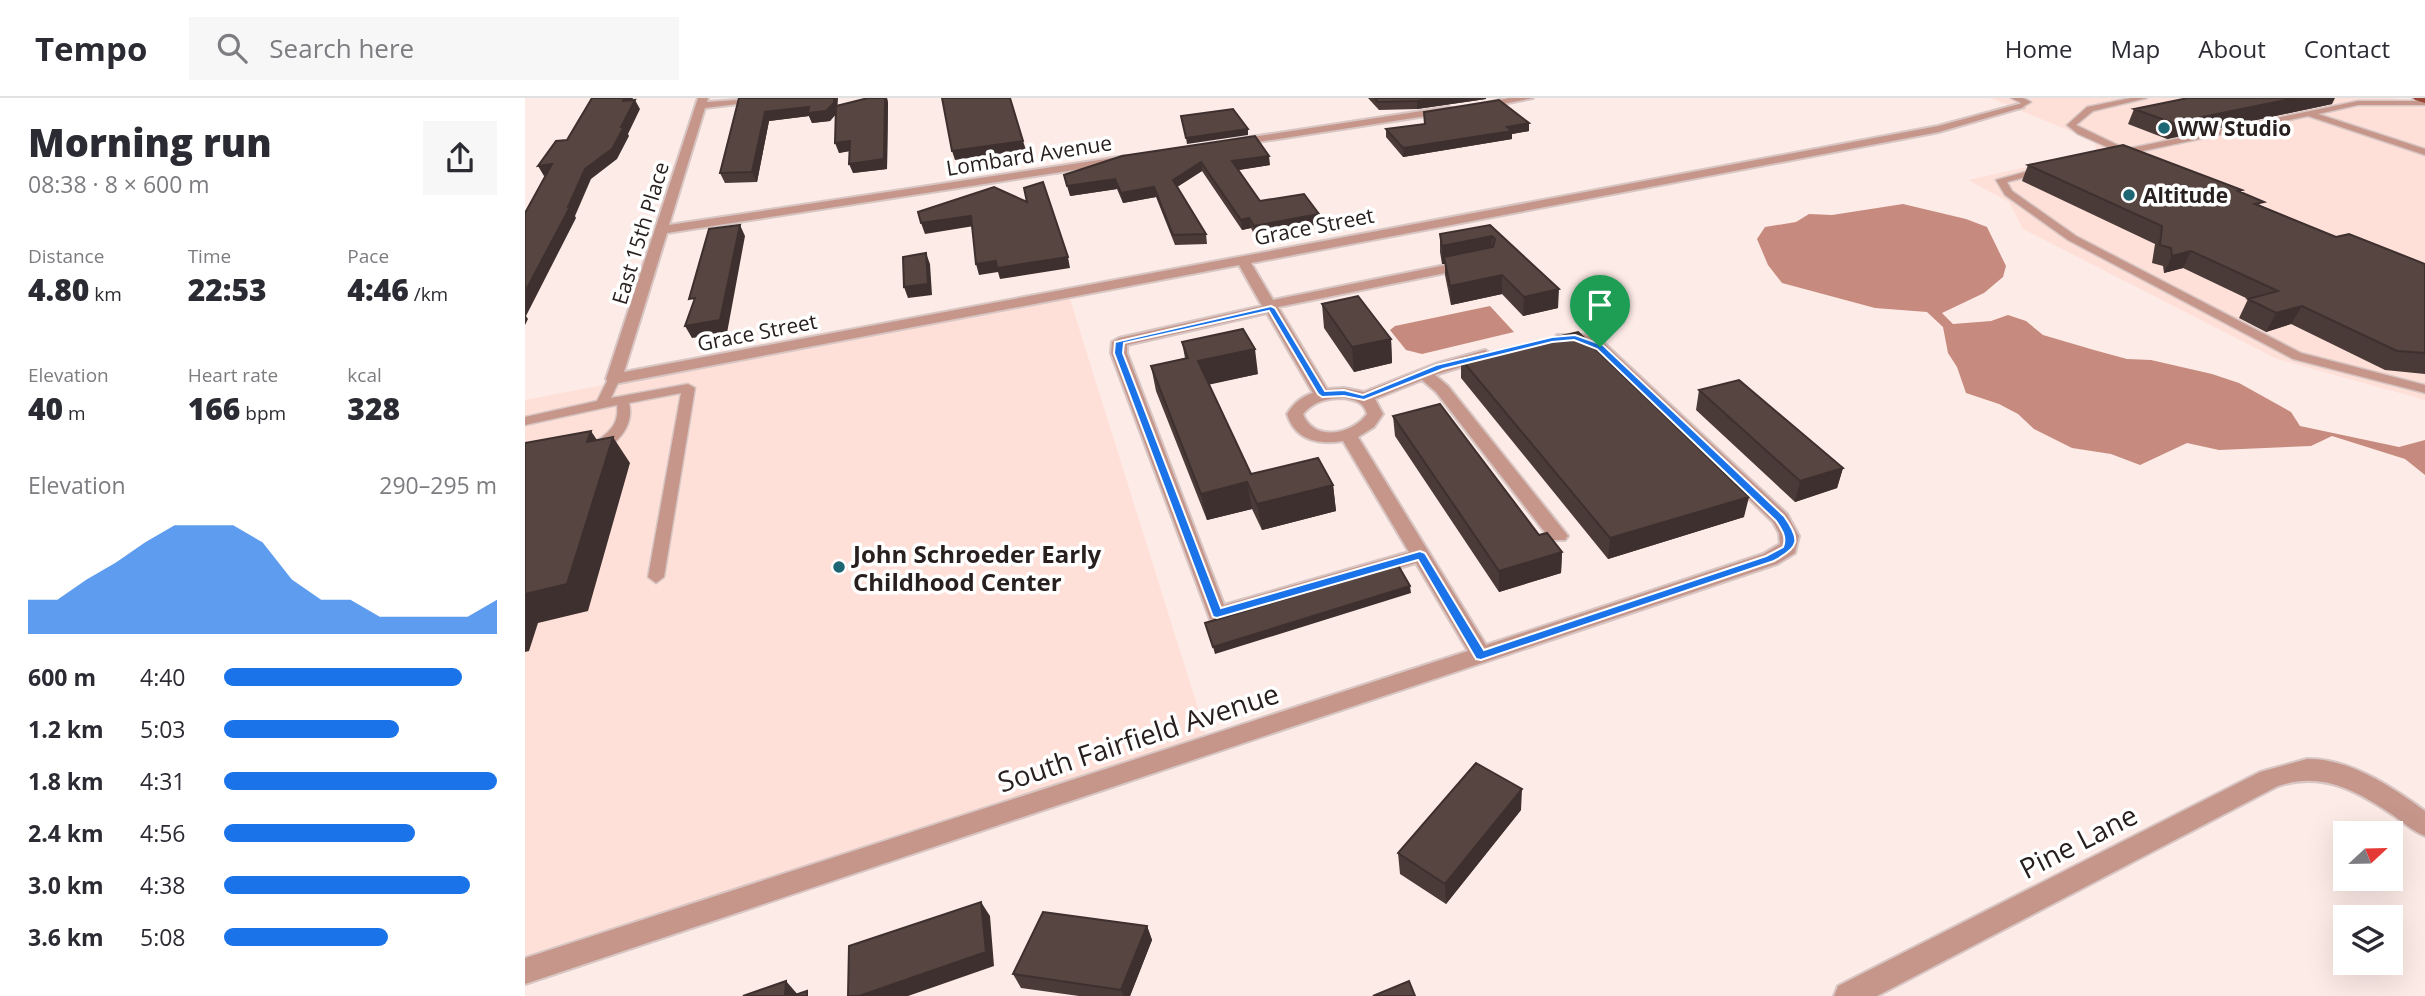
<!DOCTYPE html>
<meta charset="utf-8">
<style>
:root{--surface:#fff;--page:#f7f7f7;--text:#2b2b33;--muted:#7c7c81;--line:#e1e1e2;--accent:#1a73e8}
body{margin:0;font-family:"Open Sans",sans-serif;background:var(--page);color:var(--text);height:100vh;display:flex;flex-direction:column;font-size:26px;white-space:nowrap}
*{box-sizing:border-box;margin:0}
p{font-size:23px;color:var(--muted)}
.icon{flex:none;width:38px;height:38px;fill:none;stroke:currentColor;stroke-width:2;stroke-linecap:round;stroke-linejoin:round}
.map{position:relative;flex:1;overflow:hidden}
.side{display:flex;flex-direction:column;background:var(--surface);width:525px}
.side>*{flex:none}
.needle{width:46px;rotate:68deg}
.controls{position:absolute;left:1808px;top:723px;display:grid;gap:14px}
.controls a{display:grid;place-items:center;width:70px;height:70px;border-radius:0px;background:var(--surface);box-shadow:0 7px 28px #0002;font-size:35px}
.pin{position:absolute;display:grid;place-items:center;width:60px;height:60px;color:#fff;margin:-72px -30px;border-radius:50% 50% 50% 0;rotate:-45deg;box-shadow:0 0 7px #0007}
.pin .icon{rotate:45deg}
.round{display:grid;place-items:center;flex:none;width:74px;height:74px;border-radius:0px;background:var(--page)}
.head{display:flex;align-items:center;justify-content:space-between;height:119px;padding:0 28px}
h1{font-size:38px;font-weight:800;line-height:52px}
.figures{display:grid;grid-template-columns:repeat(3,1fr);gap:10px;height:119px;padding:7px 28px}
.figures div{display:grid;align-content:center}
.figures b{font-size:30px;font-weight:800}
.figures small{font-size:19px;font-weight:400}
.figures p{font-size:19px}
.chart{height:196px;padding:14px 28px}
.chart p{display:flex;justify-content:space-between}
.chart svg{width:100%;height:126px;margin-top:7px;fill:var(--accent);opacity:.7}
ul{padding:0 28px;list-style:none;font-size:23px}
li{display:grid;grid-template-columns:112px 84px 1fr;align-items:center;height:52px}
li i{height:18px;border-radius:9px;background:var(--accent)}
header{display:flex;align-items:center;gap:42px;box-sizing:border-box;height:98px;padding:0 35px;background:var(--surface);border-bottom:2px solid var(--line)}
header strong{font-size:33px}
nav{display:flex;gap:38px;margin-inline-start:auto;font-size:24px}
.search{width:490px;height:63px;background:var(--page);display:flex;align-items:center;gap:18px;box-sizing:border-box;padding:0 24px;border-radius:0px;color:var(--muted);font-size:26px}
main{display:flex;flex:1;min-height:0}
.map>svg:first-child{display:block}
.built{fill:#ffe0d9}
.water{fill:#c68b7e}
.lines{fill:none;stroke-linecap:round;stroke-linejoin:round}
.service-casing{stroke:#d7c6c3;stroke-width:3}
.minor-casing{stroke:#d7c6c3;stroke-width:4}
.primary-casing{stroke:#d7c6c3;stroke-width:4}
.service{fill:#c6968b;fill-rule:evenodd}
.minor{fill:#c6968b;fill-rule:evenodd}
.primary{fill:#9b4838;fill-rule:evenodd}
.wall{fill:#4b3b38}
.shaded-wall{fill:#3d302e}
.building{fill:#574541;stroke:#3d302e;stroke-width:2}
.route{fill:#1a73e8;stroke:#fff;stroke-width:2;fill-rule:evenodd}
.poi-dot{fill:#1d6673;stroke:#fff;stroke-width:2.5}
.labels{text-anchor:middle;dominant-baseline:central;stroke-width:7;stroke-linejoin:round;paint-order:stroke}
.far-poi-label{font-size:21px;font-weight:bold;fill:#28201e;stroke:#fff;text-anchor:start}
.far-street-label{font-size:21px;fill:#28201e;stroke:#fff}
.poi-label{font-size:24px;font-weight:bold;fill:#28201e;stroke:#fff;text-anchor:start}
.near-street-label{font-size:28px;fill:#28201e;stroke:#fff}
</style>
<header>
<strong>Tempo</strong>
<div class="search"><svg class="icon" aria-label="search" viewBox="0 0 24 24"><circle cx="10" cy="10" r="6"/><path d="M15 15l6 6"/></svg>Search here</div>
<nav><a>Home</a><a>Map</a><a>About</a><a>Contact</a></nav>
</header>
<main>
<section class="side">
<div class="head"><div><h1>Morning run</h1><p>08:38 · 8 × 600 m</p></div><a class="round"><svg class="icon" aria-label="share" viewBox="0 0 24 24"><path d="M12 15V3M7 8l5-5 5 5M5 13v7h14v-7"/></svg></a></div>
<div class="figures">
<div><p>Distance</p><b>4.80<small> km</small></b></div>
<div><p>Time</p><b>22:53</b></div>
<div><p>Pace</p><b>4:46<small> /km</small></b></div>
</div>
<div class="figures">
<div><p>Elevation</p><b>40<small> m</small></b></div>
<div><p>Heart rate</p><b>166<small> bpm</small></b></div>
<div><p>kcal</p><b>328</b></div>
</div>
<div class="chart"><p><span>Elevation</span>290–295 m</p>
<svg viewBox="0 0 160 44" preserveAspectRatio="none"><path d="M0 44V32L10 32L20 25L30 19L40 12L50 6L60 6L70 6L80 12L90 25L100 32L110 32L120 38L130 38L140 38L150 38L160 32V44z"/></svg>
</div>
<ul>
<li><b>600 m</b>4:40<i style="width:87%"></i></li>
<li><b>1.2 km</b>5:03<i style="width:64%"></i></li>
<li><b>1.8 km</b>4:31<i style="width:100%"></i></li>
<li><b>2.4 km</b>4:56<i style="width:70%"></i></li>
<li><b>3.0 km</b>4:38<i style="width:90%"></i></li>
<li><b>3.6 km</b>5:08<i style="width:60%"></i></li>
</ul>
</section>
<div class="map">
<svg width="1900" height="898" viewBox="0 0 1900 898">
<rect width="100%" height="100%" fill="#fdebe7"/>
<!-- built -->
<path class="built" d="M1465 0H1868L1900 10V302L1752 261 1498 131 1484 104 1443 82 1572 53 1569 43Z
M544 198 681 636 0 860V302Z"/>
<!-- water -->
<path class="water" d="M1378 106 1441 121 1462 129 1481 168 1478 179 1459 195 1417 215 1428 226 1466 223 1483 217 1501 223 1518 237 1569 252 1602 261 1626 262 1687 276 1714 285 1766 314 1775 328 1874 349 1900 342V377L1880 361 1807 338 1786 348 1694 352 1662 345 1615 367 1586 356 1547 350 1509 331 1493 316 1474 306 1441 295 1432 269 1423 255 1418 229 1402 214 1350 210 1257 185 1243 167 1232 141 1240 129 1271 124 1284 116 1307 117Z
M965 208 989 234 897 256 881 252 865 232 870 228Z"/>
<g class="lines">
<defs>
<path id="service" d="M1486 0H1498L1506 4 1494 11 1490 9 1496 5Z
M1606 0H1622L1568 13 1551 27 1601 51 1833 3H1900V7H1833L1793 16 1900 51V57L1783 18 1608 55 1604 59 1588 58 1586 56 1591 53 1553 36 1542 27 1562 9Z
M1518 69 1523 72 1521 74 1482 84 1487 93 1551 138 1776 255 1900 287V295L1768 261 1543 142 1480 97 1471 82Z
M89 277 95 281 86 300 163 286 170 290 139 479 131 485 123 479 156 295 104 305C110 328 91 349 70 355L63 351C77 337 95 332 92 307L0 327V319L72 303 83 281Z"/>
<path id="minor" d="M173 0H183L182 4 242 0 237 3 180 10 144 127 601 58 607 61 601 64 142 135 99 274 1413 28 1494 6 1499 9 1414 34 726 165 748 202 945 162 952 166 945 170 753 209 802 291 819 290 839 294 910 266 960 252 968 257 965 260 910 277 923 288 1040 434 1043 438 1040 442H1026L911 294 897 282 850 301 858 316 849 329 833 339 961 547 1238 456 1255 446 1254 435 1248 424 1070 252 1057 245 1032 243 1030 240 1032 237H1060L1080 246 1262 416 1274 438 1270 455 1252 466 0 886V860L943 553 891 465 692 523 685 521 586 255 587 244 594 240 737 208 714 167 89 286 83 284 81 281ZM742 215 788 295C776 299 769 305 762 316 770 342 793 347 818 343L884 454 699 507 602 255V247ZM819 300C830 302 839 304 842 316 827 337 788 344 778 316 789 303 802 300 819 300Z
M984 0H1008L952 11 947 8Z
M923 9 927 10V14L707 48 702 45 707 42Z
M1782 661C1824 660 1867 689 1900 713V738C1888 733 1879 725 1868 717 1832 693 1797 673 1753 688L1352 898H1309L1313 888 1735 674Z"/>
<path id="primary" d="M1888 0H1900V5L1890 2Z"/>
</defs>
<!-- service casing -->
<use href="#service" class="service-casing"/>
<!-- minor casing -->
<use href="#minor" class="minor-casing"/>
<!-- primary casing -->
<use href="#primary" class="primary-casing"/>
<!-- service -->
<use href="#service" class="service"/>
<!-- minor -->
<use href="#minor" class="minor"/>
<!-- primary -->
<use href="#primary" class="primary"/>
</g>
<!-- wall -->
<path class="wall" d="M214 0 313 7 343 0H362L363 5 362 71 328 75 325 53 314 55 310 17 305 23 287 25 284 18 244 23 232 84 200 85 195 75Z
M843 0H961V1L892 11 854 12Z
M1807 6 1642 41 1603 26 1609 11Z
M861 31 1004 33 987 36V41L878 59 861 39Z
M597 58 745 67 713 72 735 103 795 126 730 138 726 130 717 132 677 73 652 89 681 136 682 146 650 147 631 99 598 105 592 91 545 98Z
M1503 67 1717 92 1716 94 1737 108 1811 139 1900 166V276L1860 272 1766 226 1741 234 1714 220 1723 201 1658 170 1639 175 1638 168 1627 165 1630 146 1497 83Z
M965 127 1033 210 998 218 977 196 926 207 920 177V166H917L915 154V136Z
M797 206 866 241 867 265 829 274 799 230Z
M657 244 733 276 684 286 726 376 808 387 811 413 737 432 727 411 682 422 631 293 626 268 660 260Z
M936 261 1219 419 1083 461 936 280Z
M1174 292 1318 370 1312 390 1270 404 1171 312Z
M868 318 1014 437 1037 454 1036 475 974 494 870 338Z
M996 712 921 806 875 776 873 755Z
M622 828 627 842 605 898H554L496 890 488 876Z"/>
<!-- shaded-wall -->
<path class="shaded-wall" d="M99 0H108L103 13 98 3Z
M309 0H313L312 15 305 23 287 25 284 18 244 23 232 84 227 74 240 14 284 9Z
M360 0H362L363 5 362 71 328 75 324 66Z
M912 0H961V1L892 11V3Z
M1771 0H1810L1807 6 1642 41 1648 25Z
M110 2 115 11 103 36 104 38 92 61 66 81 50 118 51 120 1 218 3 221 0 227V194L43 109 60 71 96 29Z
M1004 25V33L987 36V41L878 59V50L982 29Z
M723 31V37L662 46 661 40Z
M325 43 329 52 314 55 310 45Z
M498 43 501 52 430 62 427 53Z
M744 58 745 67 708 73 707 63Z
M676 64 677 73 649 91 648 82Z
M27 66 33 76 19 78 13 68Z
M590 81 592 91 545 98 542 88Z
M629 89 631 99 598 105 596 95Z
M794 116 795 126 730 138 729 128Z
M446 118 449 128 400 136 396 125Z
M724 120 726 130 717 132 716 122Z
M215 127 220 138 202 235 167 240 160 228Z
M967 138 966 156 919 159 920 166H917V148Z
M1666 153 1658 170 1639 175 1647 158Z
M401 155 405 166 407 197 383 200 379 189Z
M543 159 545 170 475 181 473 174 454 177 451 166 471 163Z
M977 177V196L926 207 925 188Z
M1034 191 1033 210 998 218 999 199Z
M1777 208 1766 226 1741 234 1751 215Z
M866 241 867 265 829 274 827 249Z
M730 251 733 276 678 288 673 263Z
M66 333 82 357 88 339 105 365 63 513 13 525 4 553 0 554V496Z
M1318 370 1312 390 1270 404 1275 383Z
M722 384 727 411 682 422 676 396Z
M808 387 811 413 737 432 732 406Z
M1224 399 1219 419 1083 461 1085 440Z
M1037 454 1036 475 974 494V473Z
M885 488 886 495 690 556 688 549Z
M997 691 996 712 921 806 920 786Z
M456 804 465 818 469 868 383 898H334Z
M622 828 627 842 605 898H599L596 892Z
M261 883 274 898H260Z"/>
<!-- building -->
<path class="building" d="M67 0H99L98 3 110 2 96 29H99L87 51 60 71 43 109H45L0 194V115L27 66 13 68 31 43 42 42Z
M214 0H309V5L301 13 283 15 284 9 240 14 227 74 195 75Z
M343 0H360L359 61 324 66 325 43 310 45 311 8Z
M417 0H485L498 43 427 53Z
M850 0H912L892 3 853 4Z
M1663 0H1771L1648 25 1609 11Z
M974 2 1004 25 982 29 987 33 878 50 861 31 900 26 899 14Z
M708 11 723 31 661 40 656 18Z
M730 38 744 58 707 63 735 103 779 96 794 116 729 128 724 120 716 122 676 64 648 82 681 136 648 137 629 89 596 95 590 81 542 88 539 77 597 58Z
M1598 47 1717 92 1713 93 1739 104 1730 106 1811 139 1824 136 1900 166V255L1872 253 1777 208 1751 215 1723 201 1753 193 1666 153 1647 158 1646 150 1635 147 1637 128 1503 67Z
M518 84 543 159 472 170 471 163 451 166 446 118 396 125 393 114 469 89 502 104 499 90Z
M215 127 195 222 160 228 170 200 164 201 184 131Z
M965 127 1034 191 999 199 977 177 925 188 919 159 968 149 970 141 967 138 917 148 915 136Z
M401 155 403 186 379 189 378 159Z
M833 198 866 241 827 249 797 206Z
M718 231 730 251 673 263 726 376 793 360 808 387 732 406 722 384 676 396 626 268 663 260 657 244Z
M1053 234 1224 399 1085 440 936 261Z
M1214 282 1318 370 1275 383 1174 292Z
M915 306 1014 437 1022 435 1037 454 974 473 868 318Z
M66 333 62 344 88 339 42 486 0 496V345Z
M873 467 885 488 688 549 680 525Z
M951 665 997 691 920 786 873 755Z
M456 804 461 854 334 898H323L324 848Z
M518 814 622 828 596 892 488 876Z
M261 883 260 898H218Z
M884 883 890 898H848Z
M282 893V898H267Z"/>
<!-- route -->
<path class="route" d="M746 208 750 210 800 293 819 292 838 297 911 267 1027 239 1050 237 1078 247 1259 418C1276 442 1275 449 1249 463L956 562 951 561 893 462 692 520 688 519 589 255 590 244ZM744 213 793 296 797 299 819 298 839 302 918 271 1027 244 1049 242 1072 251 1251 423C1257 432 1262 439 1258 449L1241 458 959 552 900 455 895 453 696 510 598 255 599 245Z"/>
<!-- markers -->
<g class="poi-dot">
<circle cx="1639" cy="30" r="7"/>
<circle cx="1604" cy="97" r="7"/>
<circle cx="314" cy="469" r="7"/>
</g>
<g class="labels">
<!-- far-poi labels -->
<g class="far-poi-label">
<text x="1653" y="30">WW Studio</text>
<text x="1618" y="97">Altitude</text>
</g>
<!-- far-street labels -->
<g class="far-street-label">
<text transform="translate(504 57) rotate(-9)">Lombard Avenue</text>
<text transform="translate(789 128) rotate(-11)">Grace Street</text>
<text transform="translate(115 135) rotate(-73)">East 15th Place</text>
<text transform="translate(232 234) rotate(-11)">Grace Street</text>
</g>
<!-- poi labels -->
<g class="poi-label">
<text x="328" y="455">John Schroeder Early<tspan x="328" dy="28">Childhood Center</tspan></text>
</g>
<!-- near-street labels -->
<g class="near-street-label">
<text transform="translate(613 639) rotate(-18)">South Fairfield Avenue</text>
<text transform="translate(1553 743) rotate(-27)">Pine Lane</text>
</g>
</g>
</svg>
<div class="controls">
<a><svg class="needle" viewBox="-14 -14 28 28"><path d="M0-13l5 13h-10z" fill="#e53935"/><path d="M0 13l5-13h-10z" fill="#7c7c81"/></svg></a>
<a><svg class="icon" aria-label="layers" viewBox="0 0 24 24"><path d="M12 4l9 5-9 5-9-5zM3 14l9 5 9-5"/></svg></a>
</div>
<div class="pin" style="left:1075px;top:249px;background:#1e9e55"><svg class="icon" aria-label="arrive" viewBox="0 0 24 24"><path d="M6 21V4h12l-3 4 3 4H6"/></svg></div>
</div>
</main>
